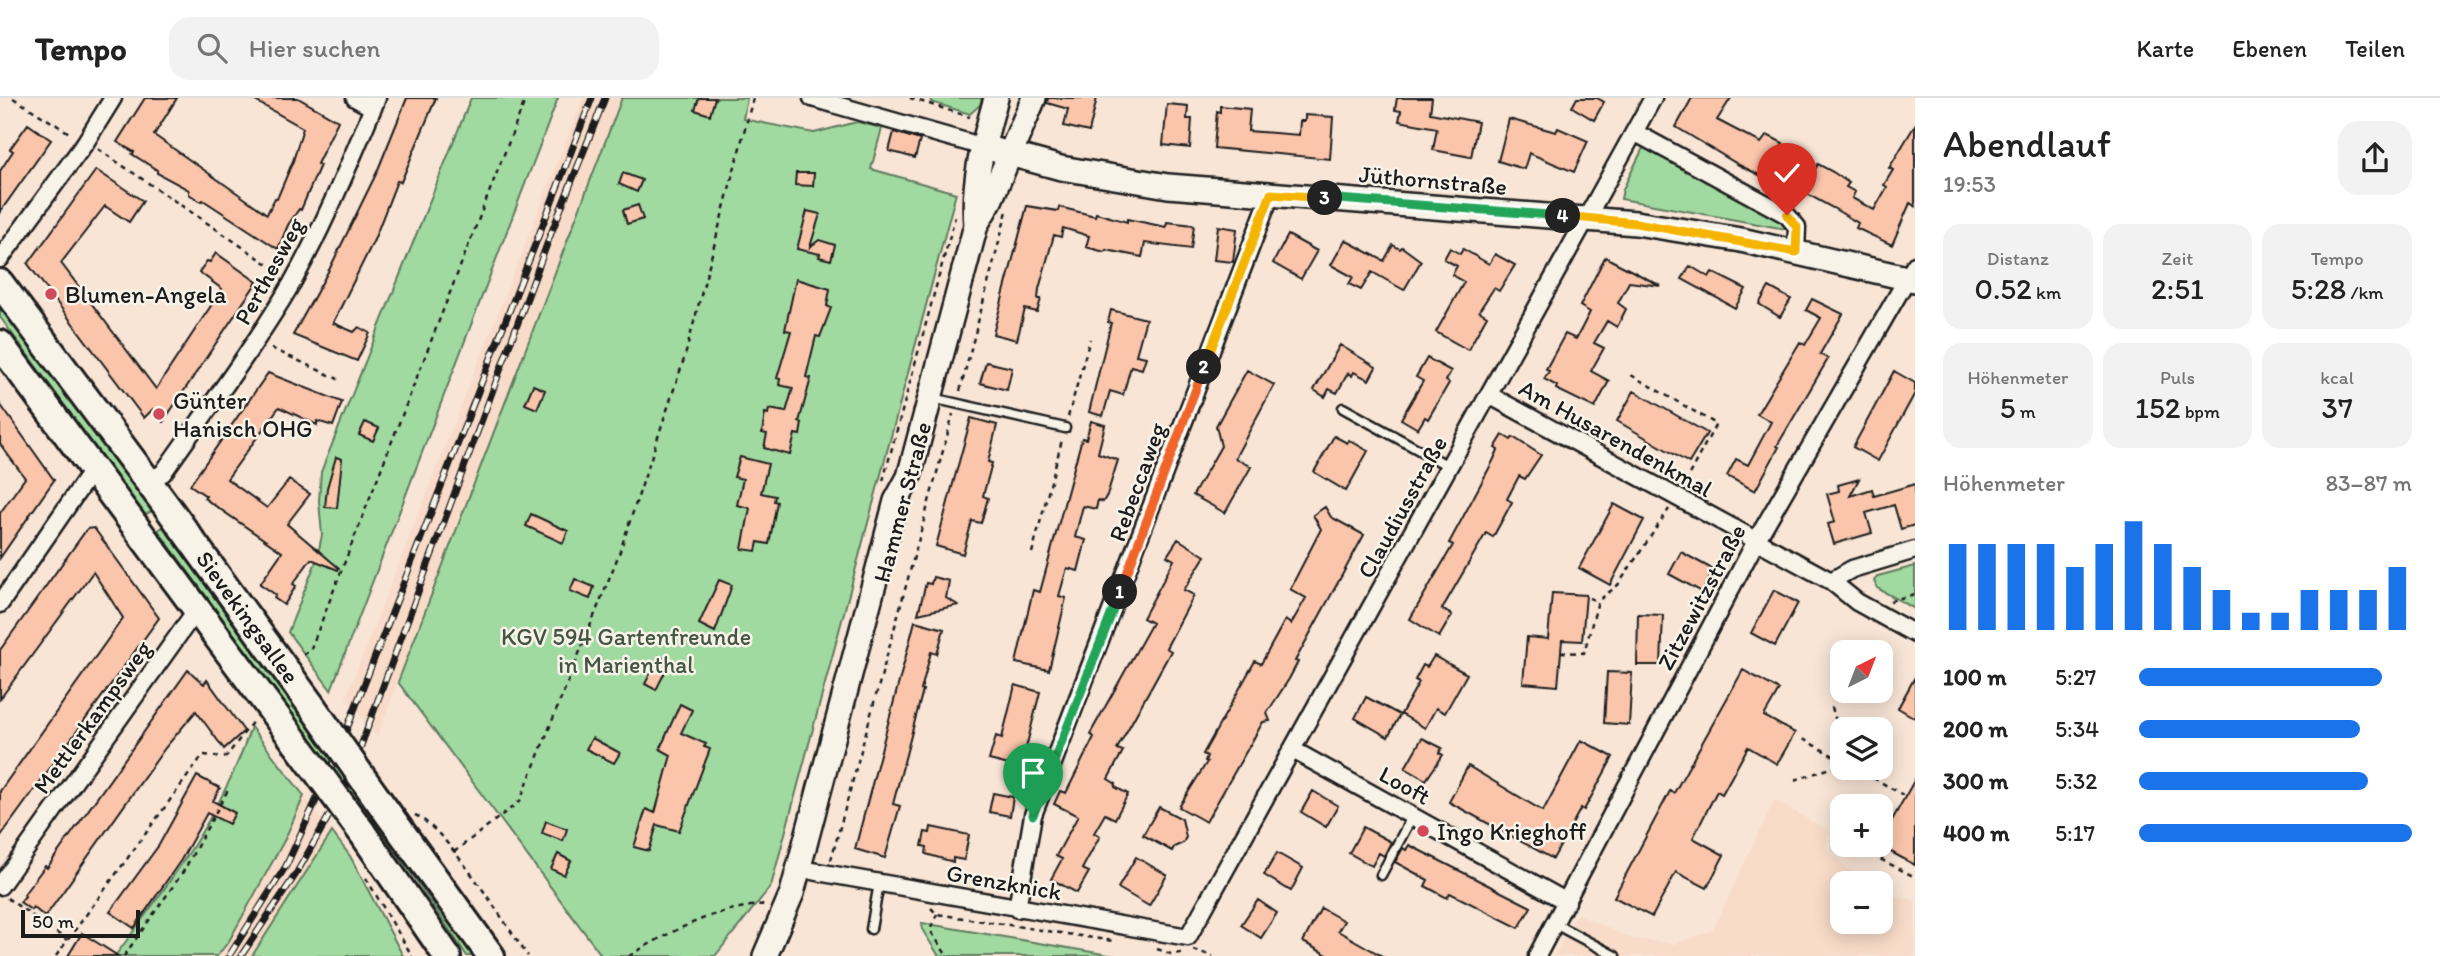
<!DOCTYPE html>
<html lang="de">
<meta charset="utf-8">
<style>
:root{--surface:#fff;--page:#f2f2f2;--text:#222;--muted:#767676;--line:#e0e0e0;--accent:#1a73e8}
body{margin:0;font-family:Itim,sans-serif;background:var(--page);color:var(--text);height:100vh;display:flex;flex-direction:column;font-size:26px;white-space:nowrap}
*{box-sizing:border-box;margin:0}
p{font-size:23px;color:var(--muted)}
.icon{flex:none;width:38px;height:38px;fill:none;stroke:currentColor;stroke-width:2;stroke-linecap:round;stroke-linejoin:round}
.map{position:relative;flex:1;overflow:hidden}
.drawer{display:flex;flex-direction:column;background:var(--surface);width:525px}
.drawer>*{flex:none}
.needle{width:46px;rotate:42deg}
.buttons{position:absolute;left:1830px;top:542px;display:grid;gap:14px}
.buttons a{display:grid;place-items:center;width:63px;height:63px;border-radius:14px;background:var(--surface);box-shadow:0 4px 18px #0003;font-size:35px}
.scale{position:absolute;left:21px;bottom:18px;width:119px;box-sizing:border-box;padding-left:7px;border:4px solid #1c1c1c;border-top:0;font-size:19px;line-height:24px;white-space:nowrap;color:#1c1c1c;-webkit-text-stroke:5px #f7f3e8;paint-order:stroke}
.pin{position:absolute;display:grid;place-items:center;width:60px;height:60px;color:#fff;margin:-72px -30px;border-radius:50% 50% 50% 0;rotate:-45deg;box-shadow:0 0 7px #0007}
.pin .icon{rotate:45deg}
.km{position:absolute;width:35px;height:35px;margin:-18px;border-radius:50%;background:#222;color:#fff;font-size:19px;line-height:35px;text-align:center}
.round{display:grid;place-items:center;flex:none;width:74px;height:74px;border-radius:21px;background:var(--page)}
.overview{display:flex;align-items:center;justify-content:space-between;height:119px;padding:0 28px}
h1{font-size:38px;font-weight:600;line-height:52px}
.figures{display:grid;grid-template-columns:repeat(3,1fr);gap:10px;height:119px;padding:7px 28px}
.figures div{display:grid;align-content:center;border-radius:18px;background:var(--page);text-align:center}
.figures b{font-size:30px;font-weight:600}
.figures small{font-size:19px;font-weight:400}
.figures p{font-size:19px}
.chart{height:196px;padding:14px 28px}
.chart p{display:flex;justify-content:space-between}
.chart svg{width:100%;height:126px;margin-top:7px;stroke:var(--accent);stroke-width:6}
ul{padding:0 28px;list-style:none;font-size:23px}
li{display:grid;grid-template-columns:112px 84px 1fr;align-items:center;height:52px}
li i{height:18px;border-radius:9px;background:var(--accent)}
header{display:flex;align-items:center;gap:42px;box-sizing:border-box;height:98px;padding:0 35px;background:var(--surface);border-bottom:2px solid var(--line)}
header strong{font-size:33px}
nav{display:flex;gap:38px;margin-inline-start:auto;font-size:24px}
.search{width:490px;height:63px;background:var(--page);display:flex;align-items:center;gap:18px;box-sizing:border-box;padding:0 24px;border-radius:21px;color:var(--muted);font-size:26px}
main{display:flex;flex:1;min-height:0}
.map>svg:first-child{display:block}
.built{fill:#f9dbc9}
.green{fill:#a1daa0;stroke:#5e7b5e;stroke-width:2}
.building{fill:#fac5ab;stroke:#1c1c1c;stroke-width:2}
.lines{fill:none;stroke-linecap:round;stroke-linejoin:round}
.lane-casing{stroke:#1c1c1c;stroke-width:13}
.street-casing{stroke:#1c1c1c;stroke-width:21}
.secondary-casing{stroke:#1c1c1c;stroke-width:28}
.primary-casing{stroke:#1c1c1c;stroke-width:32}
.path{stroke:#1c1c1c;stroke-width:2.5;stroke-dasharray:5 5;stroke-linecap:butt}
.lane{stroke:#f7f3e8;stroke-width:8}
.street{stroke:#f7f3e8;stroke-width:16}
.secondary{stroke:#f7f3e8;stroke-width:23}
.primary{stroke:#f7f3e8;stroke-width:26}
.rail-casing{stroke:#1c1c1c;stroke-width:7}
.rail{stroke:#f7f3e8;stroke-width:4.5;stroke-dasharray:13;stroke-linecap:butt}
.primary-bridge-casing{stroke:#1c1c1c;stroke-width:32;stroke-linecap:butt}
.primary-bridge{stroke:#f7f3e8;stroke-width:26}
.split-1-casing{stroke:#fff;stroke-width:14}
.split-2-casing{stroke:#fff;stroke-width:14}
.split-3-casing{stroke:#fff;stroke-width:14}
.split-4-casing{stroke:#fff;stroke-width:14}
.split-5-casing{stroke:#fff;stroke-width:14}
.split-1{stroke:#22a559;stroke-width:9}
.split-2{stroke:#f0652b;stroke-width:9}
.split-3{stroke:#f5b400;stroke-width:9}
.split-4{stroke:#22a559;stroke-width:9}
.split-5{stroke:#f5b400;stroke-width:9}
.poi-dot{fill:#d1495b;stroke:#f7f3e8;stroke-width:2.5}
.labels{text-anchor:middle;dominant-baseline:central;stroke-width:5;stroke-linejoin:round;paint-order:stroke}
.street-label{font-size:24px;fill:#1c1c1c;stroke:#f7f3e8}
.poi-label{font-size:24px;fill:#1c1c1c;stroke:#f7f3e8;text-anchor:start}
.park-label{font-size:24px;fill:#454;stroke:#f7f3e8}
</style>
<header>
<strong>Tempo</strong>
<div class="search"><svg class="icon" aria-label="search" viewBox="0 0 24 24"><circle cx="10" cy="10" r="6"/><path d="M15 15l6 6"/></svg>Hier suchen</div>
<nav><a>Karte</a><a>Ebenen</a><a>Teilen</a></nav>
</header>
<main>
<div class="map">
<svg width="1915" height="858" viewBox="0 0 1915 858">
<rect width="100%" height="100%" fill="#f8e5d6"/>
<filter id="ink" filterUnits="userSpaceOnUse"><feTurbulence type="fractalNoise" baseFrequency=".0143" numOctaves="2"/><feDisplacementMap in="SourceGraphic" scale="14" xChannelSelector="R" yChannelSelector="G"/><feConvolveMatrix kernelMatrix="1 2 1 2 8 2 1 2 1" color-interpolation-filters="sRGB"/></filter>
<g filter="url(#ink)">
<!-- built -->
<path class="built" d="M583 0H622L377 639 346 599Z
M304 698 332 734 252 858H217L229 842 285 741Z
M1774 702 1829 733 1825 750 1866 786H1843V824H1881V796L1915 802V858H1554L1577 816 1629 840 1674 846 1713 832Z"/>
<!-- green -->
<path class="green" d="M471 0H558L331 592 288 534 317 461 322 437 319 403 321 374Z
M622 0H747L743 21 814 35 857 24 882 30 871 71 956 95 771 788 715 858H602L398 584Z
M932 0H982L980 7 970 16 931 4Z
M1645 46 1784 122 1791 132 1621 101 1623 91Z
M0 198 31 236 25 242 152 413 145 417 0 219Z
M163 429 298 615 306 614 480 858H467L416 782 355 699 346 701 291 625 293 617 158 432Z
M1915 468V511L1877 490 1874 483 1878 478Z
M251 629 304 698 285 741 229 843 217 858H115C169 786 223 715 251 629Z
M332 734 350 758 403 858H252Z
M922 825 1115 858H939L923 833Z"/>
<!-- building -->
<path class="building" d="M145 0H177L154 37 267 116 275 100 277 101 293 63 303 30 250 0H298L338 23 317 66 320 67 301 112 299 111 288 127 278 151 203 102 201 104 189 96V92L157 75V72L132 56 134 54 117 44Z
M407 0H436L401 84 397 83 374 142 333 225 354 234 359 229 370 235 357 263 293 237 330 170 377 74Z
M699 0H715L710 17 695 12Z
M1048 0H1097L1089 34 1064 28 1068 11 1047 5Z
M1397 0H1432L1430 15 1478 24 1471 59 1433 52 1437 30 1399 23 1401 13 1395 12Z
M1577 0H1597L1604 4 1594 22 1572 9Z
M1692 0H1731L1717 22 1761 45 1767 37 1783 45 1780 53 1814 73 1818 66 1833 74 1849 85 1846 89 1855 94 1852 100 1874 112 1887 89 1884 87 1893 72 1889 70 1915 27V108L1910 105 1892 147 1856 130 1858 125 1833 110 1789 86 1786 90 1739 67 1676 29Z
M1167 6 1188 8 1187 21H1192L1190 50 1163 47Z
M1220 8 1250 11 1248 33 1299 37 1300 23H1305V17L1333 19 1330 61 1214 50 1217 13 1220 14Z
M1509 21 1556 34 1558 30 1588 43 1574 74 1529 55 1524 71 1498 63Z
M28 26 51 42 0 114V73L13 53 10 51Z
M894 34 920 42 915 60 889 53Z
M96 72 143 103 129 124 105 108 61 165 156 291 222 191 199 174 207 163 210 164 216 155 257 184 163 324 153 311 144 320 28 166Z
M623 75 642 82 637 94 619 86Z
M796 75H814L813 88 795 87Z
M638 107 643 121 627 126 623 112Z
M1027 108 1058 113 1059 109 1095 118 1096 115 1127 124V121L1166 129 1167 124 1194 127 1191 151 1145 145 1142 159 1106 152 1105 154 1086 149 1089 138 1063 130 1061 139 1054 137 1039 191 1038 201H1041L1037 214 1025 211 1017 242 993 236Z
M807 113 820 116 810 149 819 142 835 147 831 162 819 159 820 156 797 151Z
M1218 128 1237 131 1233 164 1214 162Z
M1288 137 1317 153 1301 181 1273 165Z
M1345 142 1384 163 1393 147 1400 151 1402 149 1421 163 1404 192 1372 174 1361 192 1349 186 1353 179 1331 167Z
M1450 150 1460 156 1463 151 1489 166 1495 156 1515 167 1499 193 1494 190 1479 213 1487 218 1468 252 1436 234 1464 184 1452 177 1457 168 1444 161Z
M1605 159 1661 188 1629 184 1618 205 1626 211 1617 229 1607 223 1594 245 1604 250 1591 273 1609 283 1595 310 1556 291 1557 288 1544 281 1549 273 1546 271 1565 236 1576 241 1590 214 1580 208Z
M1690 168 1709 179 1712 174 1746 191 1735 210 1682 181Z
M796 181 830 191 827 208 831 210 820 239 816 238 806 279 811 280 799 324 802 325 800 337 795 336 790 357 764 350 767 336 762 335 765 315 768 316 769 311 786 314 793 290 779 287 780 281 777 280 791 233 785 232Z
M1769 189 1791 201 1780 219 1759 206Z
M1812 201 1843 216 1820 256 1828 261 1777 348 1779 349 1755 393 1727 378 1736 361 1748 367 1771 324 1757 316 1800 244 1805 247 1821 220 1806 212Z
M1111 212 1146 221 1136 257 1146 259 1142 271 1131 268 1123 297 1110 293 1103 318 1089 314 1111 225 1108 224Z
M1340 247 1376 269 1369 282 1354 274 1352 278 1348 275 1337 295 1329 291 1325 299 1314 292Z
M1427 260 1451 273 1446 283 1449 285 1428 321 1425 319 1418 331 1401 321 1423 283 1416 279Z
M986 264 1012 270 1007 292 980 285Z
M1247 272 1274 287 1235 360 1251 369 1225 415 1193 397 1221 348 1216 328Z
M1894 273 1915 285V295L1878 363 1853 349Z
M268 275 342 304 333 328 317 323V327L279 309 227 381 267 410 289 382 310 396 287 426 339 470 338 472 311 461 293 486 296 488 284 507 274 500 276 497 260 486 282 454 204 400 206 398 190 387Z
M533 287 545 292 537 311 525 306Z
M1634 293 1707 335 1689 365 1617 323Z
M0 306 54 382 0 460V415L25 380 0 346Z
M971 320 997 327 988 364 992 365 983 398 988 400 981 425 972 423 963 456 936 448Z
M1091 323 1105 327 1098 355 1118 362 1107 397 1103 404 1098 402 1096 411 1083 408 1075 439 1086 442 1078 473 1067 470 1059 498 1066 500 1049 572 1016 565 1033 492 1040 494 1082 340 1086 341Z
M365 324 379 330 373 343 359 337Z
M1503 337 1511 342 1513 339 1541 357 1525 381 1519 378 1507 401 1512 404 1493 439 1486 435 1442 511 1452 517 1439 539 1410 521 1453 447 1449 445 1493 363 1498 352 1495 350Z
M1334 338 1347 345 1349 342 1368 353 1346 393 1314 374Z
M336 359 342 361 337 410 325 409 327 390Z
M740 359 768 366 761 395 775 398 774 403 777 404 769 446 758 444 756 453 742 451 750 410 737 407 743 381 734 379Z
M1859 381 1850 398 1872 391 1874 398 1915 386V427L1901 431 1894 407 1866 415 1872 435 1834 446 1828 426 1835 424 1827 396 1839 393 1838 387Z
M1614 406 1644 422 1610 487 1579 470Z
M1325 409 1331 419 1364 437 1295 563 1298 564 1289 581 1267 615 1270 623 1263 624 1206 724 1179 709 1207 664 1205 663 1207 658 1203 656 1255 563 1261 566 1285 522 1291 526 1306 500 1290 491 1321 431 1313 417Z
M531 416 568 433 563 445 526 428Z
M94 430 159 520 0 739V693L123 520 93 474 0 601V552L87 431Z
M1178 441 1205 458 1184 492 1194 497 1166 550 1171 553 1117 651 1123 653 1108 681 1116 686 1115 689 1128 696 1115 721 1105 716 1094 735 1100 738 1082 771 1089 774 1077 795 1051 781 1062 761 1056 758 1078 718 1054 706 1060 693 1066 695 1094 639 1090 636 1152 525 1143 520 1174 462 1167 458Z
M1681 454 1714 472 1702 494 1669 476Z
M933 479 949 483 946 500 958 507 918 516 926 485 931 486Z
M575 481 594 489 590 501 570 493Z
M719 482 732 487 715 534 699 526Z
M1774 492 1798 505 1775 548 1751 535Z
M1552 495 1586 497 1582 543 1562 542 1558 588 1523 585 1527 539 1548 541Z
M1638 516 1663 517 1661 567H1637Z
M915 523 944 531 937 556 931 554 921 592H923L893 706 900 708 885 760 855 751Z
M659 558 670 564 656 592 645 586Z
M1434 558 1467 576 1445 615 1436 610 1425 630 1401 616 1419 584 1415 582 1423 567 1427 569Z
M188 572 204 586 207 582 244 633 224 651 196 613 165 650 45 819 33 809 31 812 20 804 25 798 24 796 45 768 47 770Z
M1743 572 1779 592 1764 618 1795 635 1777 666 1748 649 1722 696 1717 693 1693 740 1724 757 1707 790 1676 774 1652 819 1614 799 1670 693 1674 695Z
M1607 574 1632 575 1629 627 1604 625Z
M1915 579V620L1898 610Z
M1015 587 1040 594 1021 670 989 662 996 638 1002 640Z
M1366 599 1400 617 1388 639 1355 620Z
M680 606 692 612 681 635 706 646 704 649 710 651 679 733 657 727 649 753 634 749 646 711 655 715 671 657 660 651Z
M592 640 620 655 614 665 586 651Z
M1422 640 1442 650 1439 655 1443 657 1426 682 1405 670Z
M1581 642 1613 659 1584 712 1581 710 1553 761 1449 704 1468 668 1543 713Z
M197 678 220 690 213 703 235 715 229 726 207 715 181 762 134 830 110 814 159 747Z
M1915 681V767L1878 747H1881V742Z
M1313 693 1338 708 1326 729 1301 714Z
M993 695 1013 699 1010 718 989 714Z
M1159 709 1182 721 1186 739 1183 745 1174 749 1172 753 1143 737Z
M546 723 567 731 563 743 542 735Z
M931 729 969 737 964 762 953 760V764L926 756 927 749 922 748 925 734 930 735Z
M1363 729 1391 744 1384 758 1379 755 1372 768 1349 755Z
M1409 747 1531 809 1519 830 1450 795 1447 800 1425 788 1428 782 1395 764 1403 750 1406 752Z
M1277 755 1303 770 1291 793 1264 777Z
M558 756 571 763 564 777 551 771Z
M1136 759 1167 777 1149 808 1118 790Z
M1258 802 1277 815 1261 840 1241 827Z
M1321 810 1344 823 1338 833 1382 858H1329L1303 844Z
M82 835 118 858H68Z"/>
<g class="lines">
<defs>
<path id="lane" d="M932 300 1065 330
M1343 310 1450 369
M1381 777 1413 717
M1555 826 1615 858
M871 831 879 785"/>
<path id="street" d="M355 0 373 10
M812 0 984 49
M1634 34 1787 117 1797 129 1796 154
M0 161 85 45 113 0
M1489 297 1831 483 1857 504 1915 536
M148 383 163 375C207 312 253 251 292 185 325 126 351 62 377 0
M1831 483 1852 471 1915 452
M0 506 93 371
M1293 652 1567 804
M812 773 1188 839 1653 0
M0 788 197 511
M1017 811 1033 717 1271 96
M1537 858 1756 443 1915 167"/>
<path id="secondary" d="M984 49 1061 70 1168 88 1636 125 1741 142 1915 182
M976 127C972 82 984 44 996 0
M765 858 792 795 896 403 909 379 976 127 990 103 1034 0"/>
<path id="primary" d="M0 185 171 414 311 607
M0 246 296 645
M376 699 491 858
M361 733 447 858"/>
</defs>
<!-- lane casing -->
<use href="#lane" class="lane-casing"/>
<!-- street casing -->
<use href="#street" class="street-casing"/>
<!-- secondary casing -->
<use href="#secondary" class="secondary-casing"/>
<!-- primary casing -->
<use href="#primary" class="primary-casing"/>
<!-- path -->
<path class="path" d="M13 0 71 36
M910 0 970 19
M98 51 281 175
M271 250 338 281
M1631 277 1716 326 1685 384
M960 293 1007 113
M1068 319 1090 241
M883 383 955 119
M1032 455 1062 342
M1589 500 1598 503
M1890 503 1915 496
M1561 554 1584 555 1598 503 1618 487 1669 411
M303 557 310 553 526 0
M1832 609 1843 648
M1803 641 1841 662
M1843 659 1840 664 1843 670
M1843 670H1851
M1856 670 1903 697
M1795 682 1840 667
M415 717C448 732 504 825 528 858
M1867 747 1878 760 1915 779
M454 754 520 703 619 456 685 258 753 0
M831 762 953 316
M366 780 412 858
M7 800 67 842
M931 810 937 816 1113 843
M937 816 930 832 947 858
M1157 851 1171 856 1181 855
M1193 852 1213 858
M56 858 203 657 226 659 253 623
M124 858 183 774 229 690
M629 858C669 834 719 808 766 807"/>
<!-- lane -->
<use href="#lane" class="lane"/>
<!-- street -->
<use href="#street" class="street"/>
<!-- secondary -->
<use href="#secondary" class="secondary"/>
<!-- primary -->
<use href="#primary" class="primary"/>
<defs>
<path id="rail" d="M229 858 286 768 336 659 592 0
M241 858 296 776 346 688 550 138 605 0"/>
</defs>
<!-- rail casing -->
<use href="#rail" class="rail-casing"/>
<!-- rail -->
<use href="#rail" class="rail"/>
<defs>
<path id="primary-bridge" d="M311 607 376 699
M296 645 361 733"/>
</defs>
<!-- primary-bridge casing -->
<use href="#primary-bridge" class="primary-bridge-casing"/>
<!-- primary-bridge -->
<use href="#primary-bridge" class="primary-bridge"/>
</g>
</g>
<g class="lines" filter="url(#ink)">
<defs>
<path id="split-1" d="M1033 717 1120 494"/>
<path id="split-2" d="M1120 494 1204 269"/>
<path id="split-3" d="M1204 269 1271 96 1325 100"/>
<path id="split-4" d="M1325 100 1563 118"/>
<path id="split-5" d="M1563 118 1636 125 1796 154 1797 129 1787 117"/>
</defs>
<!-- split-1 casing -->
<use href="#split-1" class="split-1-casing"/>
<!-- split-2 casing -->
<use href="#split-2" class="split-2-casing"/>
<!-- split-3 casing -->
<use href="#split-3" class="split-3-casing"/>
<!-- split-4 casing -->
<use href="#split-4" class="split-4-casing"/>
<!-- split-5 casing -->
<use href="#split-5" class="split-5-casing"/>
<!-- split-1 -->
<use href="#split-1" class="split-1"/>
<!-- split-2 -->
<use href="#split-2" class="split-2"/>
<!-- split-3 -->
<use href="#split-3" class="split-3"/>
<!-- split-4 -->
<use href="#split-4" class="split-4"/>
<!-- split-5 -->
<use href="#split-5" class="split-5"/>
</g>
<!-- markers -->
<g class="poi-dot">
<circle cx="51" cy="196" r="7"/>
<circle cx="159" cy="316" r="7"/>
<circle cx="1423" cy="733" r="7"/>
</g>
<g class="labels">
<!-- street labels -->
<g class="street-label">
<text transform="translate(1433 82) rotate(5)">Jüthornstraße</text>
<text transform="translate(269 173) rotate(-61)">Perthesweg</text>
<text transform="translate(1616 340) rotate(29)">Am Husarendenkmal</text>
<text transform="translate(1137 384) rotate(-70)">Rebeccaweg</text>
<text transform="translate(902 404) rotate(-75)">Hammer Straße</text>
<text transform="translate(1402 409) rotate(-61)">Claudiusstraße</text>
<text transform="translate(1701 499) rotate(-62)">Zitzewitzstraße</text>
<text transform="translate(248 519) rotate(54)">Sievekingsallee</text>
<text transform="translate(92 619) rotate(-54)">Mettlerkampsweg</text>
<text transform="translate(1405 687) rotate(29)">Looft</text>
<text transform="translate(1004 784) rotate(10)">Grenzknick</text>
</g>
<!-- poi labels -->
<g class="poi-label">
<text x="65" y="196">Blumen-Angela</text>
<text x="173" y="302">Günter<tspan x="173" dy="28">Hanisch OHG</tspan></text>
<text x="1437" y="733">Ingo Krieghoff</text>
</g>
<!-- park labels -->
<g class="park-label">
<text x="626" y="538">KGV 594 Gartenfreunde<tspan x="626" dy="28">in Marienthal</tspan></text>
</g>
</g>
</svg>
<div class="buttons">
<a><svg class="needle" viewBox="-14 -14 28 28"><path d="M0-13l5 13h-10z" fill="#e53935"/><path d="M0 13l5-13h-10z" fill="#767676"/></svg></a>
<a><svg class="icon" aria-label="layers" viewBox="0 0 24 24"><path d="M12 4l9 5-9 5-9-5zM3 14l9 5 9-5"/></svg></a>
<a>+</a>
<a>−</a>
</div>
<div class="scale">50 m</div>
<div class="pin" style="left:1033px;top:717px;background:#1e9e55"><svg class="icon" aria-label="arrive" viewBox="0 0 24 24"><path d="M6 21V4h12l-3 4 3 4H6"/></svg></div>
<div class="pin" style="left:1787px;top:117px;background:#d93025"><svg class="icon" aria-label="check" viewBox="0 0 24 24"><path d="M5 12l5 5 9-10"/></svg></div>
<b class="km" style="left:1120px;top:494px">1</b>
<b class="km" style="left:1204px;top:269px">2</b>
<b class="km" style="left:1325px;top:100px">3</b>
<b class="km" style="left:1563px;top:118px">4</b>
</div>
<section class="drawer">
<div class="overview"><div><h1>Abendlauf</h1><p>19:53</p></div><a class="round"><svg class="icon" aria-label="share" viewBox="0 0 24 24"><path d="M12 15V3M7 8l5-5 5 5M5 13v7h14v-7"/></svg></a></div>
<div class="figures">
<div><p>Distanz</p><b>0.52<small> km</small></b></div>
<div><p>Zeit</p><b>2:51</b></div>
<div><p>Tempo</p><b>5:28<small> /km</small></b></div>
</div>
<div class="figures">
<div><p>Höhenmeter</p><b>5<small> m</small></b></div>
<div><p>Puls</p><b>152<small> bpm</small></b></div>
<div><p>kcal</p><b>37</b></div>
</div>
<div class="chart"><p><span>Höhenmeter</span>83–87 m</p>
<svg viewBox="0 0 160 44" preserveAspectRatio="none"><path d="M5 44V14M15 44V14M25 44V14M35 44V14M45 44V22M55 44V14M65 44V6M75 44V14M85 44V22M95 44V30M105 44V38M115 44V38M125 44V30M135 44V30M145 44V30M155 44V22"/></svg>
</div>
<ul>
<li><b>100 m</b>5:27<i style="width:89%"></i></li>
<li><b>200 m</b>5:34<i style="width:81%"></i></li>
<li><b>300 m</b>5:32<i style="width:84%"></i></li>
<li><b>400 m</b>5:17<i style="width:100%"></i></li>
</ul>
</section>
</main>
